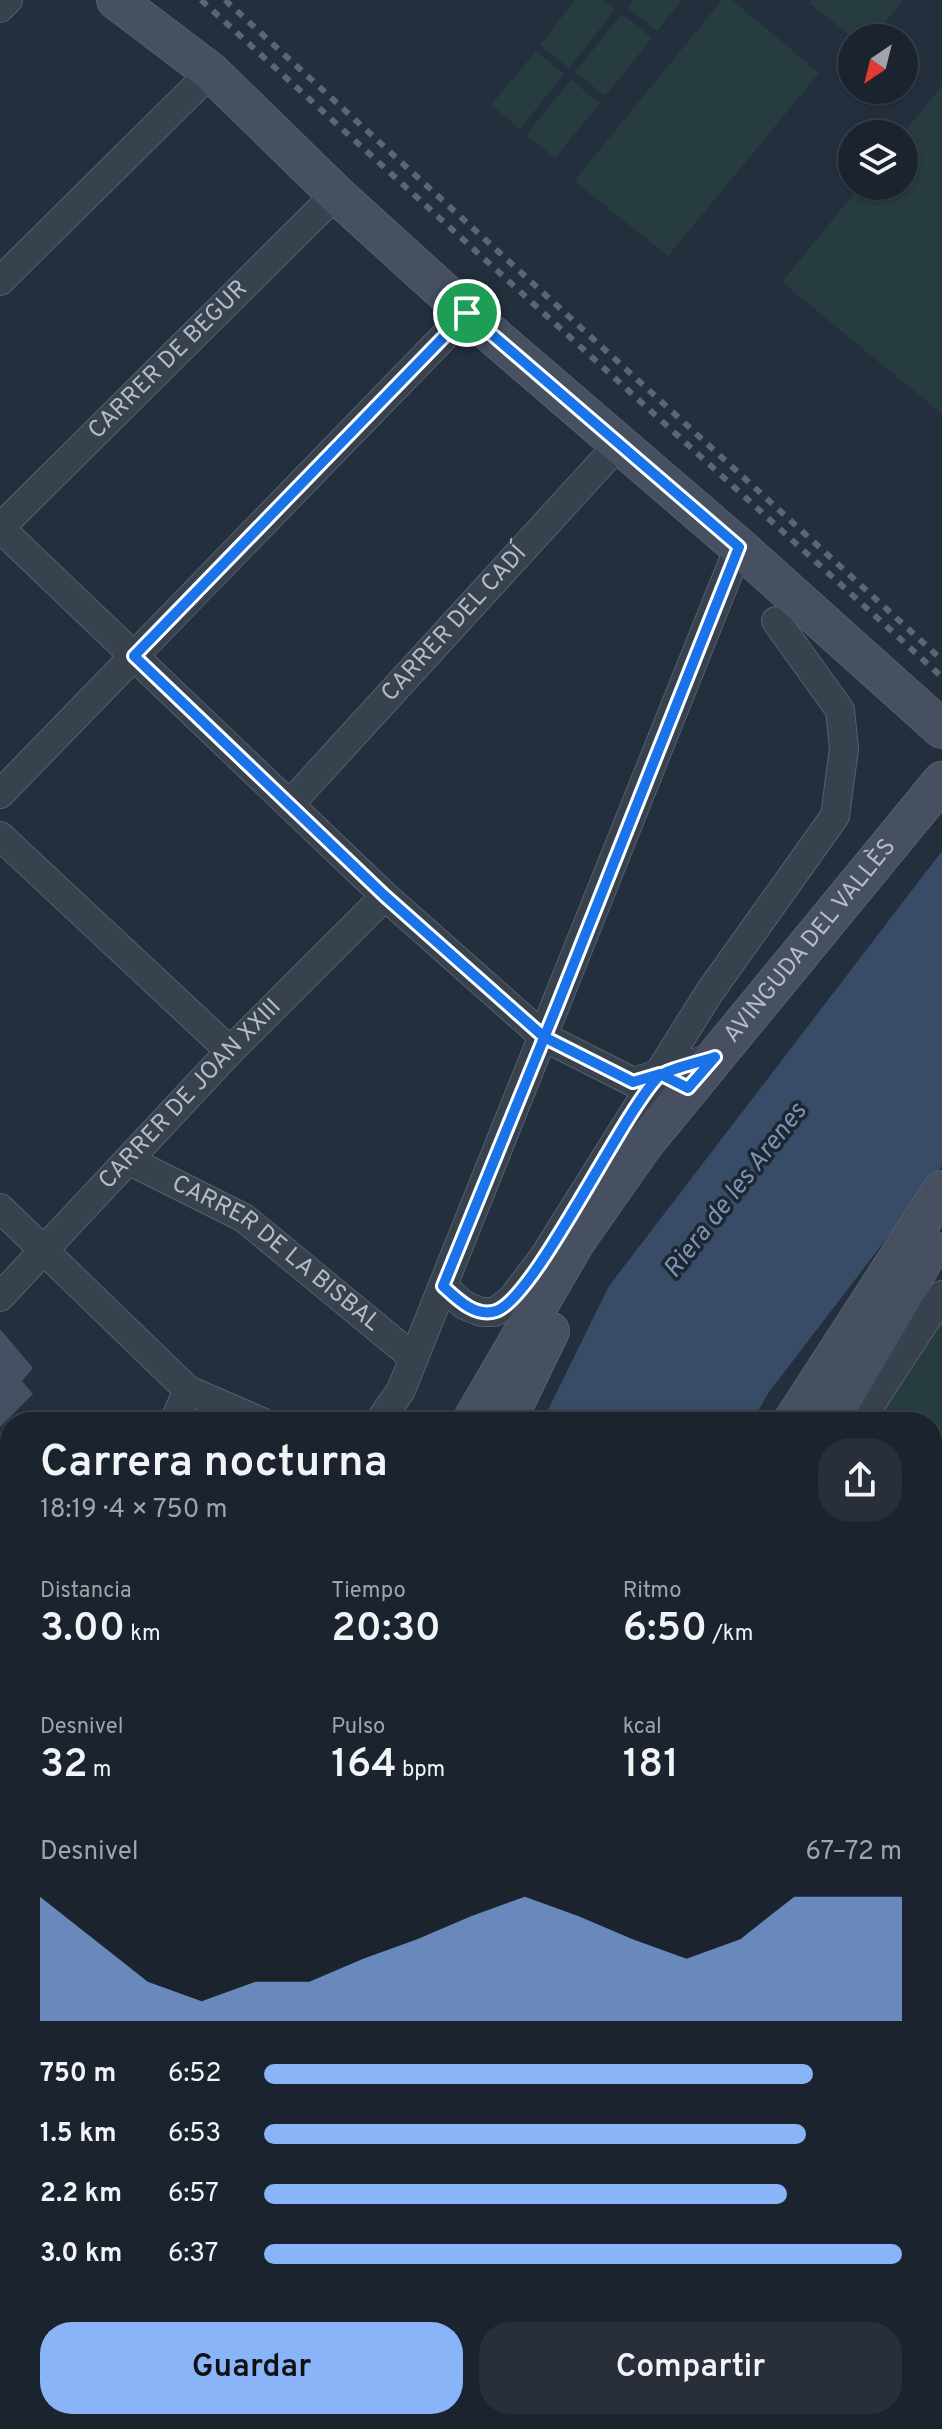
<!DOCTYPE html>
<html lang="es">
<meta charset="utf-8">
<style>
:root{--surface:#1b232e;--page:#282f3a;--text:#f1f3f6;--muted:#a0a4aa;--line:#39404a;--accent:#8ab4f8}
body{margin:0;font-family:Overpass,sans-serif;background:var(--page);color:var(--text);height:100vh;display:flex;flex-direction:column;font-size:30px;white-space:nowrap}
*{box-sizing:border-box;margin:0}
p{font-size:26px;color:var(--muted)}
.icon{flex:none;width:44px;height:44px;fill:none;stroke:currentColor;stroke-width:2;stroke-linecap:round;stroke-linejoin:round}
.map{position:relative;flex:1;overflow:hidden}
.drawer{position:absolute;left:0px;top:1412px;width:942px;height:1018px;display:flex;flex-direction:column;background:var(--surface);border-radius:32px 32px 0 0;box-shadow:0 2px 6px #0004,0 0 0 2px var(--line)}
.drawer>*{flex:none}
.needle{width:52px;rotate:215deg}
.buttons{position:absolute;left:838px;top:24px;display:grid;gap:16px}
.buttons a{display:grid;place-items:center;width:80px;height:80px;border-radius:50%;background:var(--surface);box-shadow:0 2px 6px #0004,0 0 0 2px var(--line);font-size:40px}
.pin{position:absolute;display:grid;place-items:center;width:68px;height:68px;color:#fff;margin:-34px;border:4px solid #fff;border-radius:50%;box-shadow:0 2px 8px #0007}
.round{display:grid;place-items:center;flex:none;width:84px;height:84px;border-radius:32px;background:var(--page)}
.headline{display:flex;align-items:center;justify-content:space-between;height:136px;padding:0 40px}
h1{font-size:44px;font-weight:600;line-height:60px}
.metrics{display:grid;grid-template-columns:repeat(3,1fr);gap:12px;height:136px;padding:8px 40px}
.metrics div{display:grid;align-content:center}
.metrics b{font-size:40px;font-weight:600}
.metrics small{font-size:22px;font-weight:400}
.metrics p{font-size:22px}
.chart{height:224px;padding:16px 40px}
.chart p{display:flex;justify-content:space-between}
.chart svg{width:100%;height:144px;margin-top:8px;fill:var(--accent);opacity:.7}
.primary-button{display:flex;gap:16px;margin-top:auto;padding:16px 40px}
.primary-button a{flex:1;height:92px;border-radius:32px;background:var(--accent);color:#111;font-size:32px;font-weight:600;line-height:92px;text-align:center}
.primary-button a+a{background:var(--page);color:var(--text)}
ul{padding:0 40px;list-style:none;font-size:26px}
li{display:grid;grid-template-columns:128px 96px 1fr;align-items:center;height:60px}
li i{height:20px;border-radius:10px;background:var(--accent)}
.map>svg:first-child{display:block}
.green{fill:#263c3f}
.water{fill:#394c67}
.building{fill:#455162}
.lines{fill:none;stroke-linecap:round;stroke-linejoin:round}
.street-casing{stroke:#565f6c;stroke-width:30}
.secondary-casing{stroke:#565f6c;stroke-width:40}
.street{stroke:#38414e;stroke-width:28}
.secondary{stroke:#465061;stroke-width:38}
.rail{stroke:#5a6575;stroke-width:6;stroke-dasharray:8 8;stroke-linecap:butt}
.route-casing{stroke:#fff;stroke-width:16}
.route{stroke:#1a73e8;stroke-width:10}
.labels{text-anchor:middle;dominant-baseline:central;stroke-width:7;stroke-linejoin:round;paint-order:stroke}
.street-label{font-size:24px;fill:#b4bcc9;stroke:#1d2633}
.water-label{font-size:26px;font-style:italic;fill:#7c92b1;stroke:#1d2633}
</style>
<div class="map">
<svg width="942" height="2429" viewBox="0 0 942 2429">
<rect width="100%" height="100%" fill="#242f3e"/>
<!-- green -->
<path class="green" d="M575 0H603L615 10 569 68 540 45Z
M634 0H682L657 31 628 8Z
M722 0H732L819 73 668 256 574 181Z
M811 0H903L872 38H853L809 3Z
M622 14 652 38 605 96 575 72Z
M536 51 564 74 520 129 491 105Z
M571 80 600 103 555 158 526 135Z
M942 86V414L782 282 860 186H904L903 134Z
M942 1317V1432L932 1456V1422H876Z"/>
<!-- water -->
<path class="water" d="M942 851V1166L769 1392 752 1422H542L609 1286Z
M161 2420H332L330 2429H159Z"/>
<!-- building -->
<path class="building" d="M0 1329 33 1368 22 1381 33 1394 0 1427Z"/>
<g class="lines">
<defs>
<g id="street">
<path d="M0 8 8 0"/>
<path d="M0 281 211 72"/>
<path d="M0 528 385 896 544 1037 633 1082 714 1057"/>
<path id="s1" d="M0 528 336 194"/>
<path d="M0 794 467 313"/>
<path id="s2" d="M290 804 619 444"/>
<path d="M0 836 230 1051"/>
<path id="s3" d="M128 1160 244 1218 414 1358"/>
<path d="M0 1208 188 1390 262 1422"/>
<path d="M443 1286 464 1305 481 1312H495L511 1300 543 1258 709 993 835 816 844 748 840 710 776 621"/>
<path id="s4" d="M0 1297 230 1051 385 896"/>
<path d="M174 1422 188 1390"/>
<path d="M379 1422 401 1390 739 547"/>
<path d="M859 1422 942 1295"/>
<path d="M932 1483 942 1458"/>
<path d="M932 1608 942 1612"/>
<path d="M932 1663 942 1634"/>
<path d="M932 1676 942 1700"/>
<path d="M0 1754 10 1756"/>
<path d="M0 1817 10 1789"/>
<path d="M932 1963 942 1959"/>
<path d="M0 2063 10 2036"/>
<path d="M0 2225 10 2228"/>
<path d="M932 2285 942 2280"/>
<path d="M503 2420 523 2429"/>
<path d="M880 2420 884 2429"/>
<path d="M53 2429 55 2420"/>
<path d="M549 2429 590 2420"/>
</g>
<g id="secondary">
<path d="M116 0 211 72 336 194 467 313 739 547 942 729"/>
<path id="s5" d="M471 1422 576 1241 644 1144 942 781"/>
<path d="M506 1422 550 1331"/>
<path d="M792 1422 942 1190"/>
<path d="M829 1422 930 1249"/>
<path d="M79 2429 81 2420"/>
<path d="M361 2429 363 2420"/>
<path d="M395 2429 397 2420"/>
</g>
</defs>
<!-- street casing -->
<use href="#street" class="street-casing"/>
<!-- secondary casing -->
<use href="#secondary" class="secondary-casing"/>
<!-- street -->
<use href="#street" class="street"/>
<!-- secondary -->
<use href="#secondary" class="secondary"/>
<!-- rail -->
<path class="rail" d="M201 0 942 677
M225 0 942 660"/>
</g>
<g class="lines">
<defs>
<path id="route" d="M467 313 739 547 557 1006C519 1099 481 1193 443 1286 456 1298 475 1318 496 1311 535 1298 620 1117 658 1077 664 1070 704 1061 715 1057L688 1088 660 1074 633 1082 544 1037 385 896 134 656 467 313"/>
</defs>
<!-- route casing -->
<use href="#route" class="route-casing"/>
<!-- route -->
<use href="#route" class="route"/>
</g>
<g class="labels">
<!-- street labels -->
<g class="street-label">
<text stroke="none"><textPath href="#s1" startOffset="238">CARRER DE BEGUR</textPath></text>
<text stroke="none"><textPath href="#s2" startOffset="244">CARRER DEL CADÍ</textPath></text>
<text stroke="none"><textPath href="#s5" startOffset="590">AVINGUDA DEL VALLÈS</textPath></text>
<text stroke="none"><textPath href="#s4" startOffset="278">CARRER DE JOAN XXIII</textPath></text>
<text stroke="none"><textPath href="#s3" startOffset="176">CARRER DE LA BISBAL</textPath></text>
</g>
<!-- water labels -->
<g class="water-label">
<text transform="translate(736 1191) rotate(-52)">Riera de les Arenes</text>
</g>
</g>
</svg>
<div class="buttons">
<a><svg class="needle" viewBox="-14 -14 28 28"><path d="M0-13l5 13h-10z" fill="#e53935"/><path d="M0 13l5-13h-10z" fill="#a0a4aa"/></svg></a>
<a><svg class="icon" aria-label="layers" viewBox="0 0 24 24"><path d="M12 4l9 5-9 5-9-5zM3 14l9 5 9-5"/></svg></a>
</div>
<div class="pin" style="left:467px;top:313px;background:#1e9e55"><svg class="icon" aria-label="arrive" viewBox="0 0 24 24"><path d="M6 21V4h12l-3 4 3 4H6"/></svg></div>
<section class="drawer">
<div class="headline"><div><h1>Carrera nocturna</h1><p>18:19 · 4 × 750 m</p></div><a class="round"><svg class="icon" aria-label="share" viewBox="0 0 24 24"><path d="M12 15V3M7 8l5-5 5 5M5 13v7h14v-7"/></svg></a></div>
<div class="metrics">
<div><p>Distancia</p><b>3.00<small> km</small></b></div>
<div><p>Tiempo</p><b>20:30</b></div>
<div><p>Ritmo</p><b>6:50<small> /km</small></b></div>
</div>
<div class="metrics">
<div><p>Desnivel</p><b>32<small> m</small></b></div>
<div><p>Pulso</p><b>164<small> bpm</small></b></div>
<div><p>kcal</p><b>181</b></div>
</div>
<div class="chart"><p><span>Desnivel</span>67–72 m</p>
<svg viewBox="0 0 160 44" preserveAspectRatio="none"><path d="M0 44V6L10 19L20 32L30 38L40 32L50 32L60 25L70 19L80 12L90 6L100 12L110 19L120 25L130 19L140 6L150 6L160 6V44z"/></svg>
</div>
<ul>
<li><b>750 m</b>6:52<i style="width:86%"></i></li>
<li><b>1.5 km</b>6:53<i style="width:85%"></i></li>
<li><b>2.2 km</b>6:57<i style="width:82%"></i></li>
<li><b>3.0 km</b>6:37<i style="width:100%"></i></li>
</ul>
<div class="primary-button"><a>Guardar</a><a>Compartir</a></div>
</section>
</div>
